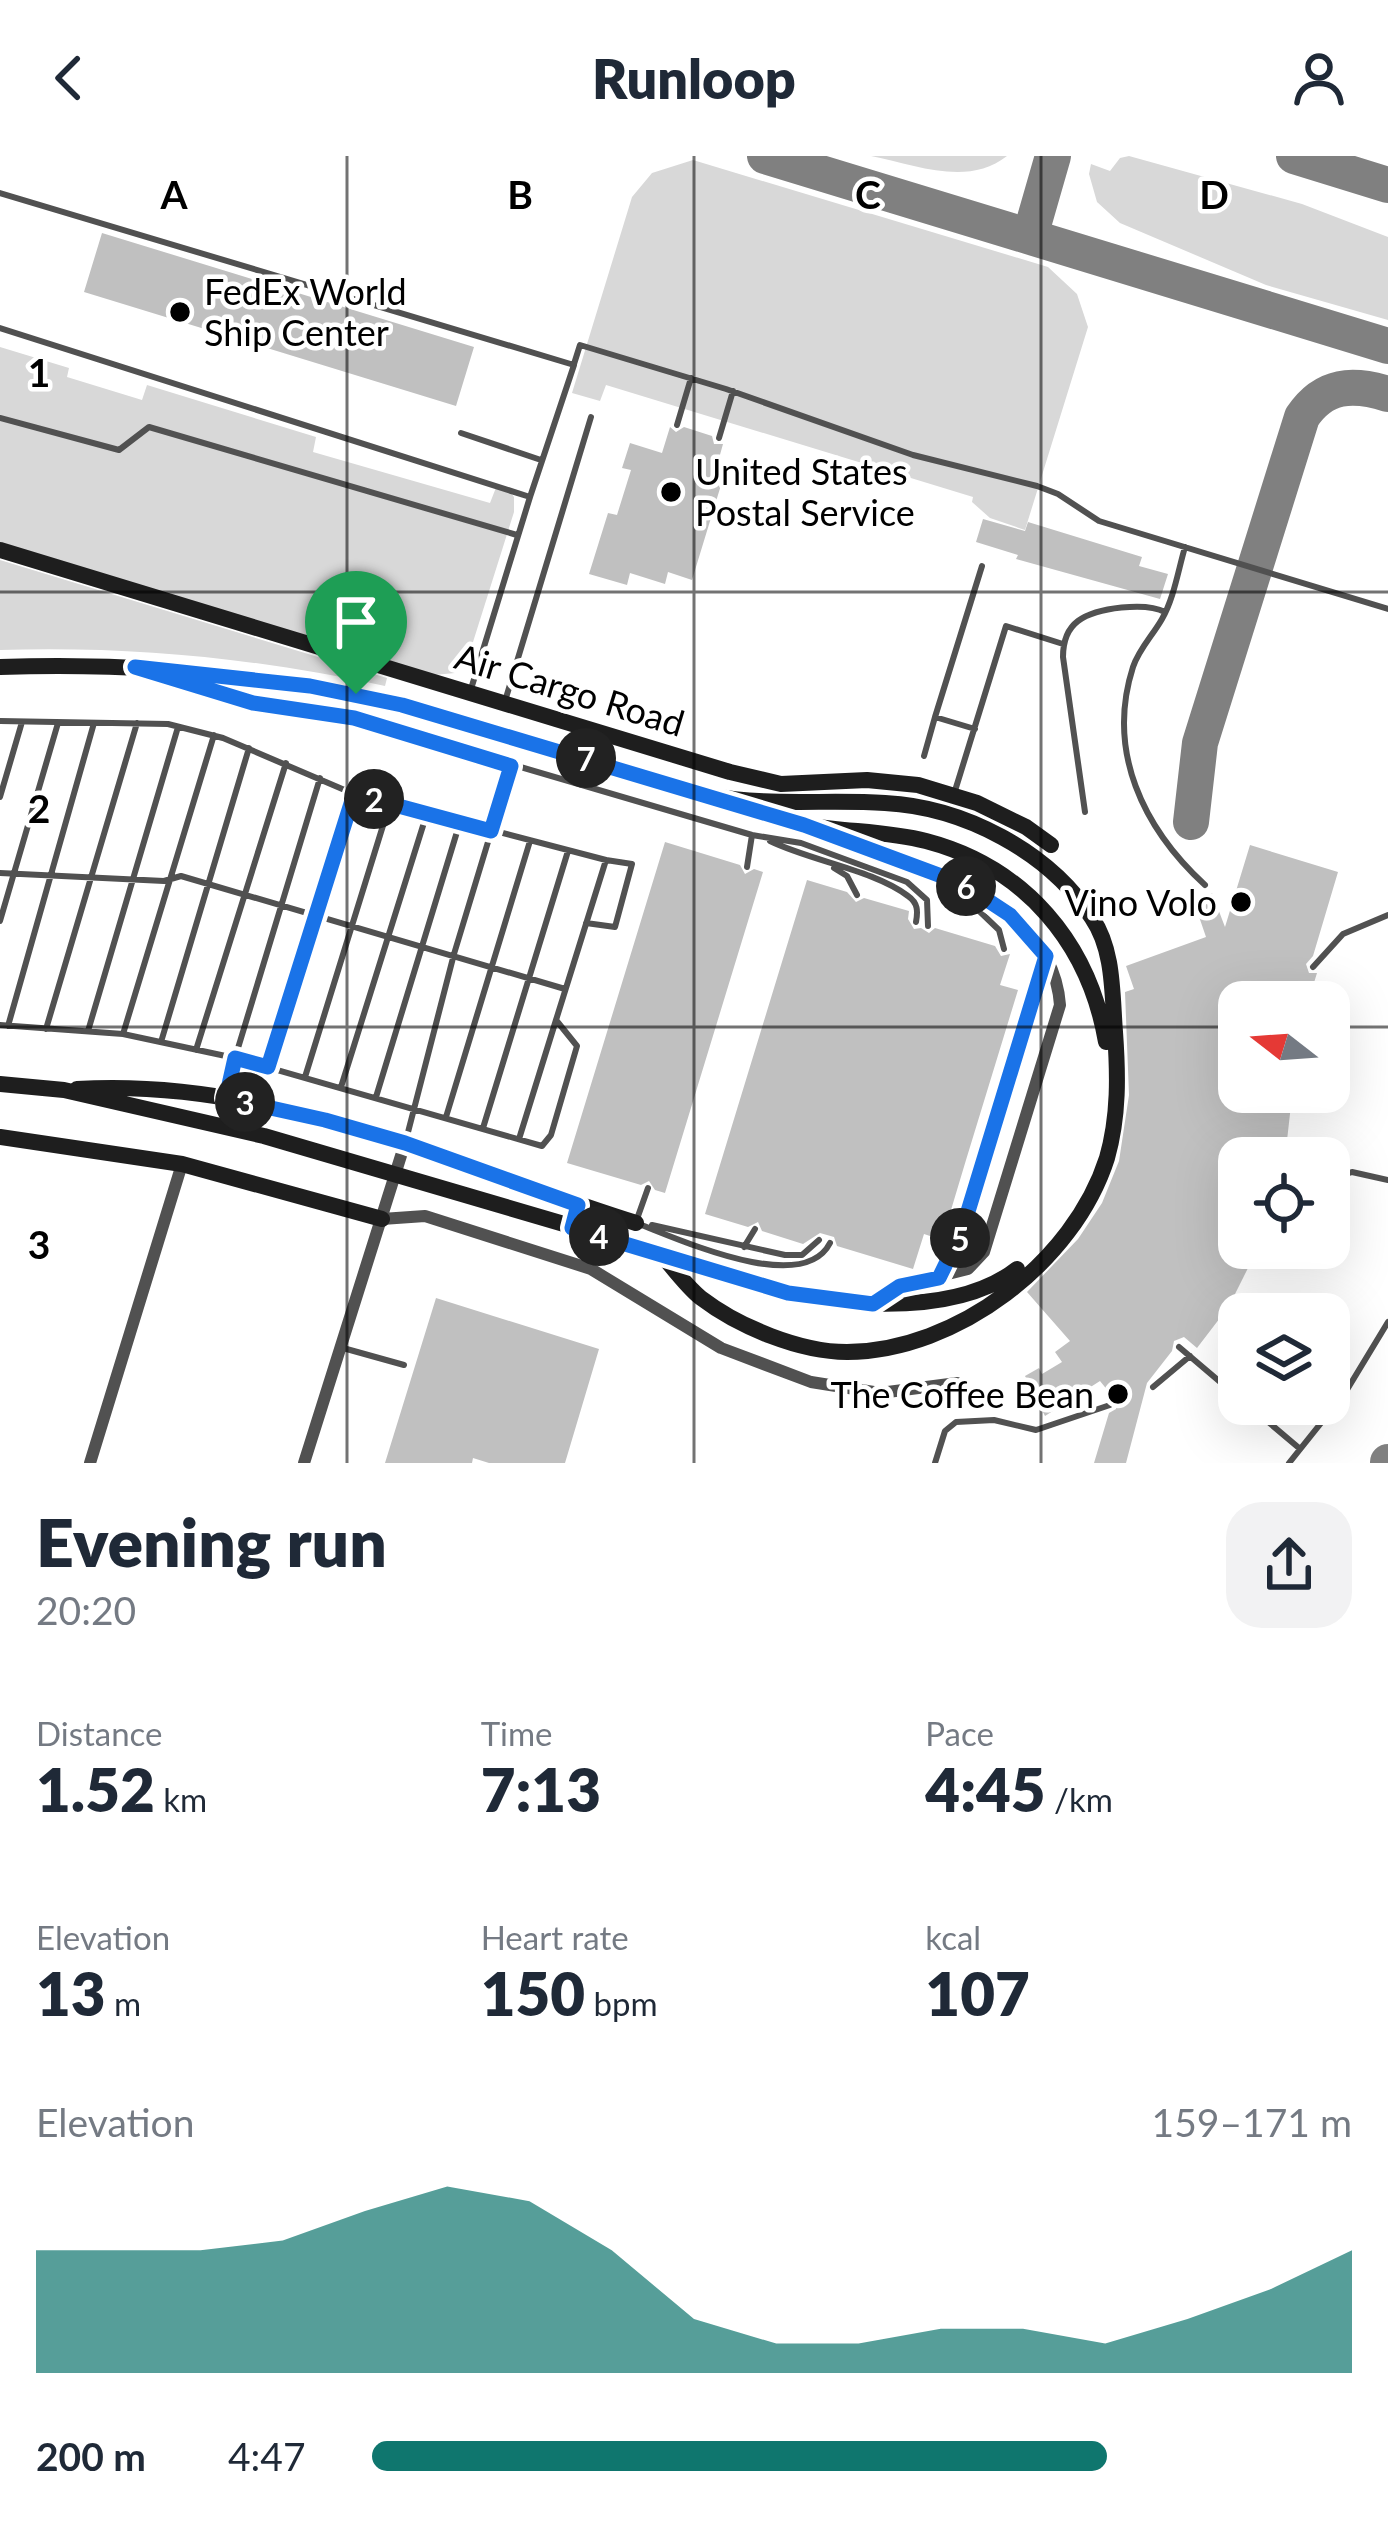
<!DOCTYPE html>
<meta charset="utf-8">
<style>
:root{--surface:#fff;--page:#f2f2f3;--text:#1f2937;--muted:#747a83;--accent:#0f766e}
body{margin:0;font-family:Lato,sans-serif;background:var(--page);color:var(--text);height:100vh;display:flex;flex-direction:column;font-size:45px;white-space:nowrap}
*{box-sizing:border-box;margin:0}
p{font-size:39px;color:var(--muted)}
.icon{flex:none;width:66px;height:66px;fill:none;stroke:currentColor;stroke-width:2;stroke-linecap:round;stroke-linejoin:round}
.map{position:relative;height:1307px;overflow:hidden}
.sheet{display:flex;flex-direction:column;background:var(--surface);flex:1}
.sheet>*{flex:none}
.needle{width:78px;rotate:287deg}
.buttons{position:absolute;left:1218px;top:825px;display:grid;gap:24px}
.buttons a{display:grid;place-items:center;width:132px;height:132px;border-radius:24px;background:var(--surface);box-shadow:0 12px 48px #0002;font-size:60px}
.pin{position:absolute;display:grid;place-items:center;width:102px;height:102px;color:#fff;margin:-123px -51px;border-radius:50% 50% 50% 0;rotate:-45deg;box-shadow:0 0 12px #0007}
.pin .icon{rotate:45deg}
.km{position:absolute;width:60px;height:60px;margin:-30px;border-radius:50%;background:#222;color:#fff;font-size:33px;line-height:60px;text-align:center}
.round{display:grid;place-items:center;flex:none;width:126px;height:126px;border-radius:36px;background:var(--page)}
.headline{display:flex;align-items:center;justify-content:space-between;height:204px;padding:0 36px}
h1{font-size:66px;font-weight:800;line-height:90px}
.metrics{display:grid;grid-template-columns:repeat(3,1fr);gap:18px;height:204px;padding:12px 36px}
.metrics div{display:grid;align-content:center}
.metrics b{font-size:60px;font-weight:800}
.metrics small{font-size:33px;font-weight:400}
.metrics p{font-size:33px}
.chart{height:336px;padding:24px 36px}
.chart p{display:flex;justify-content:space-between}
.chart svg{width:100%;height:216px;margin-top:12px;fill:var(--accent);opacity:.7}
ul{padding:0 36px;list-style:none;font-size:39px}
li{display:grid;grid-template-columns:192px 144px 1fr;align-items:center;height:90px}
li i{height:30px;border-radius:15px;background:var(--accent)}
header{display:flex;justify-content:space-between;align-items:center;height:156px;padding:0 36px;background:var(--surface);font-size:54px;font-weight:800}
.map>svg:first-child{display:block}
.green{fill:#d8d8d8}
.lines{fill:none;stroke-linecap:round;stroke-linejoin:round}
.taxiway{stroke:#808080;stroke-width:36}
.building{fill:#c0c0c0}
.lane{stroke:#515151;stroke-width:6}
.street{stroke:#515151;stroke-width:12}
.secondary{stroke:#1e1e1e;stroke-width:16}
.route-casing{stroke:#fff;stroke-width:24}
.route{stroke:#1a73e8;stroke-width:15}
.grid{fill:none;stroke:#000;stroke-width:3;stroke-opacity:0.55}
.poi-dot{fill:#000;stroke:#fff;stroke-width:4.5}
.labels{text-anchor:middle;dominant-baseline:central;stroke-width:9;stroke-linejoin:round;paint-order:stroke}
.poi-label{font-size:36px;fill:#000;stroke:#fff;text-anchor:start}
.street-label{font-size:36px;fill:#000;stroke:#fff}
.grid-label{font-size:39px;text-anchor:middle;font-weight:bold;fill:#000;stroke:#fff;stroke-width:9;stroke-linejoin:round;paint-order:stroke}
</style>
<header><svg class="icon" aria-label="back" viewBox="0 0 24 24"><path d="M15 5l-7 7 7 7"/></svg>Runloop<svg class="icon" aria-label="person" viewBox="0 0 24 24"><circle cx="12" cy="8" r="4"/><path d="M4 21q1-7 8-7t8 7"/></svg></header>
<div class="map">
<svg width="1388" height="1307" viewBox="0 0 1388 1307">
<rect width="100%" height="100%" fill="#fff"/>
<!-- green -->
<path class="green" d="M871 0H1007C968 31 916 9 871 0Z
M1129 0 1302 48 1388 81V164L1266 129 1120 67 1097 46 1089 18 1091 8 1110 15 1120 2Z
M693 4 1048 111 1077 138 1088 171 1025 374 990 362 972 346 973 341 606 229 600 245 572 237 632 41 652 17Z
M0 191 69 212 67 221 142 244 147 229 316 281 313 296 490 347 497 329 507 331 514 341V356L467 505 455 517 434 519 0 387Z
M0 404 387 522 385 530C257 502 131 490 0 494Z"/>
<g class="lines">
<!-- taxiway -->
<path class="taxiway" d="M765 0 1388 190
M1294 0 1388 29
M1030 80 1053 0
M1191 666 1200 587 1302 261C1324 228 1353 227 1388 238
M1388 1307V1306"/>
</g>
<!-- building -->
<path class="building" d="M102 77 474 191 456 250 84 136Z
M670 271 676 276 684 271 712 280 714 288H723L716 313 725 316 692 424 668 416 665 428 630 417 627 429 589 418 608 357 617 359 631 314 622 312 630 287 662 297Z
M983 363 1025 375 1028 366 1142 401 1139 410 1168 418 1160 443 1016 403 1018 399 976 386Z
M665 686 740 709 745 718 754 713 763 716 665 1037 655 1034 649 1025 641 1029 567 1007Z
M1250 689 1338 716 1313 800 1306 808 1309 817H1317L1308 846H1239V936H1316L1315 950 1291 949 1285 1002H1239V1092H1258L1232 1144 1253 1158H1239V1168L1223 1158 1197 1192 1184 1181 1174 1185 1172 1195 1147 1227 1126 1307H1094L1109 1257 1116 1253 1117 1246 1100 1225 1045 1260 1025 1220 1039 1212 1042 1218 1062 1206 1055 1196 1070 1185 1027 1136 1078 1083 1102 1047 1119 1005 1129 939 1125 836 1134 833 1126 810 1206 781 1193 743 1212 737 1225 771Z
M807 724 847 736 856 746 864 742 909 755 908 763 914 773 921 772 929 777 935 772 995 790 1001 800 1010 798 1000 829 1018 834 966 1004 942 1084 924 1078 913 1113 837 1090 834 1081 820 1077 803 1088 762 1075 758 1066 748 1071 705 1058Z
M436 1142 599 1193 565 1307H489L473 1302 472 1307H385Z"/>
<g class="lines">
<!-- lane -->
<path class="lane" d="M0 37 574 209 530 341 0 172
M574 208 580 189 726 233 913 299 1037 330 1058 338 1099 365 1388 453
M0 262 119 294 149 271 517 379
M677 269 691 222
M461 277 541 304
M719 282 733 235
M1185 391C1178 415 1174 442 1162 463 1153 479 1139 493 1133 511 1106 595 1143 672 1205 729
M167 521 253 547 354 562 752 679 801 687 907 726 927 744 928 770
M471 533 530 341
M505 545 591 261
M0 565 168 568 223 582 354 638 606 704 556 864 577 890 551 979 542 990 235 902 320 622
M975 573 935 561 982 410
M924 600 935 561
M954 638 1006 470 1063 488
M0 641 22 566
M1085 656 1063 501C1063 487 1066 474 1078 465 1097 451 1146 446 1165 456
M770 685C811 705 874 714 908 740 918 747 918 755 916 766
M747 711 752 679
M834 712 847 720 857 739
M0 717 164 725 181 720 565 833
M951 728 999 774 1004 793
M0 765 58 567
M586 767 615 771 632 708 606 704
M1313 811 1343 778 1388 759
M0 869 123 878 235 902 226 941
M8 870 94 567
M46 873 137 567
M88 875 178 571
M123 878 214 579
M161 886 249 592
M196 894 286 607
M268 911 354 638
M305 921 390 647
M341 931 427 657
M376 941 460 666
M446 961 530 685
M483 972 568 695
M519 983 556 864
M406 984 454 798 511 610
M1329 1024 1352 1016 1388 1024
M637 1063 648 1032
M639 1068C681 1084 803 1140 830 1087
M652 1069 785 1099H802L819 1084
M744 1091 755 1073
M1179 1191 1239 1242
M343 1192 404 1209
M1153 1231 1190 1200
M1247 1248 1299 1292
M935 1307 945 1275 956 1266 994 1264 1036 1274 1110 1249
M1289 1307 1345 1237 1388 1166"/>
<!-- street -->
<path class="street" d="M828 677C912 708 1052 740 1060 849L984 1096 968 1113 900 1130 877 1146
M382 1063 425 1060 591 1113 721 1192 811 1226 880 1237 957 1227
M940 1121 962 1075 1046 800
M90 1307 182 1008
M304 1307 405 987"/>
<!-- secondary -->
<path class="secondary" d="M0 394 730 616 781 628 867 624 918 629 977 647 1026 671 1051 689
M0 511C154 506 307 520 455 563 515 580 574 599 634 617 658 624 683 634 709 639 767 651 826 643 885 647 963 651 1049 695 1092 762 1114 794 1112 838 1115 876 1118 918 1119 960 1107 1002 1074 1106 957 1195 847 1196 800 1196 739 1171 701 1142 687 1131 674 1113 662 1099
M745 650C765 657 786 665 807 669 846 676 887 675 926 685 1025 711 1089 787 1106 886
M0 928 64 934 264 980 823 1144C884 1151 966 1153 1017 1113
M77 933C273 921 454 1010 636 1067
M0 981 182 1008 382 1063"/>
</g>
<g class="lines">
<defs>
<path id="route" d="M135 511 310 530 402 549 804 669 963 728 1010 759 1046 800 962 1075 939 1122 900 1130 873 1148 788 1137 572 1072 578 1049 405 987 325 964 226 942 235 902 268 911 354 638 491 675 511 610 354 562 253 547Z"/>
</defs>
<!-- route casing -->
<use href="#route" class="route-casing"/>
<!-- route -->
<use href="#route" class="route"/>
</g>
<!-- grid -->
<path class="grid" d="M347 0V1307M694 0V1307M1041 0V1307M0 436H1388M0 871H1239M1329 871H1388"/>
<!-- markers -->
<g class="poi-dot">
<circle cx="180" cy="156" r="12"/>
<circle cx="671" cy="336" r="12"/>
<circle cx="1241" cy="746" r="12"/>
<circle cx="1118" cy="1238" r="12"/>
</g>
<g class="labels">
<!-- poi labels -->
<g class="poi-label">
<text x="204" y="135">FedEx World<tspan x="204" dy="41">Ship Center</tspan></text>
<text x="695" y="315">United States<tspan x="695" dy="41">Postal Service</tspan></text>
<text x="1217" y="746" text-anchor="end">Vino Volo</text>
<text x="1094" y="1238" text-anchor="end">The Coffee Bean</text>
</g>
<!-- street labels -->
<g class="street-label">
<text transform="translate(570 533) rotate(17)">Air Cargo Road</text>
</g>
</g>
<g class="grid-label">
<text x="174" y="53">A</text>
<text x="520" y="53">B</text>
<text x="868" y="53">C</text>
<text x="1214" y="53">D</text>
<text x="39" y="231">1</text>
<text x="39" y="667">2</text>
<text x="39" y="1103">3</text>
</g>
</svg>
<div class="buttons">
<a><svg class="needle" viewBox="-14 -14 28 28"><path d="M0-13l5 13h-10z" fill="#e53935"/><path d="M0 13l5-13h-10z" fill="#747a83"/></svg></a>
<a><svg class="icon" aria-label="locate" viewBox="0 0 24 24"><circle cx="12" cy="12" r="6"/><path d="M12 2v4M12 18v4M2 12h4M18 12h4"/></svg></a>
<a><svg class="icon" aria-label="layers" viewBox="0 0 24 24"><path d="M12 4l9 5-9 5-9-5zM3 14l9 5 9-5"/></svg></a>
</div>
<div class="pin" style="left:356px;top:538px;background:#1e9e55"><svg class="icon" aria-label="arrive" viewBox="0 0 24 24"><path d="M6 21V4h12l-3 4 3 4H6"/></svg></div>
<b class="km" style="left:374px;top:643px">2</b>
<b class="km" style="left:245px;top:946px">3</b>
<b class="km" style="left:599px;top:1080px">4</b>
<b class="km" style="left:960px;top:1082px">5</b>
<b class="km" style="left:966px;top:730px">6</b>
<b class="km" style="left:586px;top:602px">7</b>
</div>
<section class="sheet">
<div class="headline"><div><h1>Evening run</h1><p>20:20</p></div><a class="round"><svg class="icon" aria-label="share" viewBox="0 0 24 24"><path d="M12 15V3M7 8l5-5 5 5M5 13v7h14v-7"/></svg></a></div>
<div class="metrics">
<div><p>Distance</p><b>1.52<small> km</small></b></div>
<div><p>Time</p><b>7:13</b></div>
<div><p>Pace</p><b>4:45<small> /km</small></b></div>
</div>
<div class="metrics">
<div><p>Elevation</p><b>13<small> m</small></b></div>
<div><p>Heart rate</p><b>150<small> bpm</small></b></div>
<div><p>kcal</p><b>107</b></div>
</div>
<div class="chart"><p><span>Elevation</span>159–171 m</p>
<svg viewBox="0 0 160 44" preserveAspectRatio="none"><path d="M0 44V19L10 19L20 19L30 17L40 11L50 6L60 9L70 19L80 33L90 38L100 38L110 35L120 35L130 38L140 33L150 27L160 19V44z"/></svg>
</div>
<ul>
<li><b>200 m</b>4:47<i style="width:75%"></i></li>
</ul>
</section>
